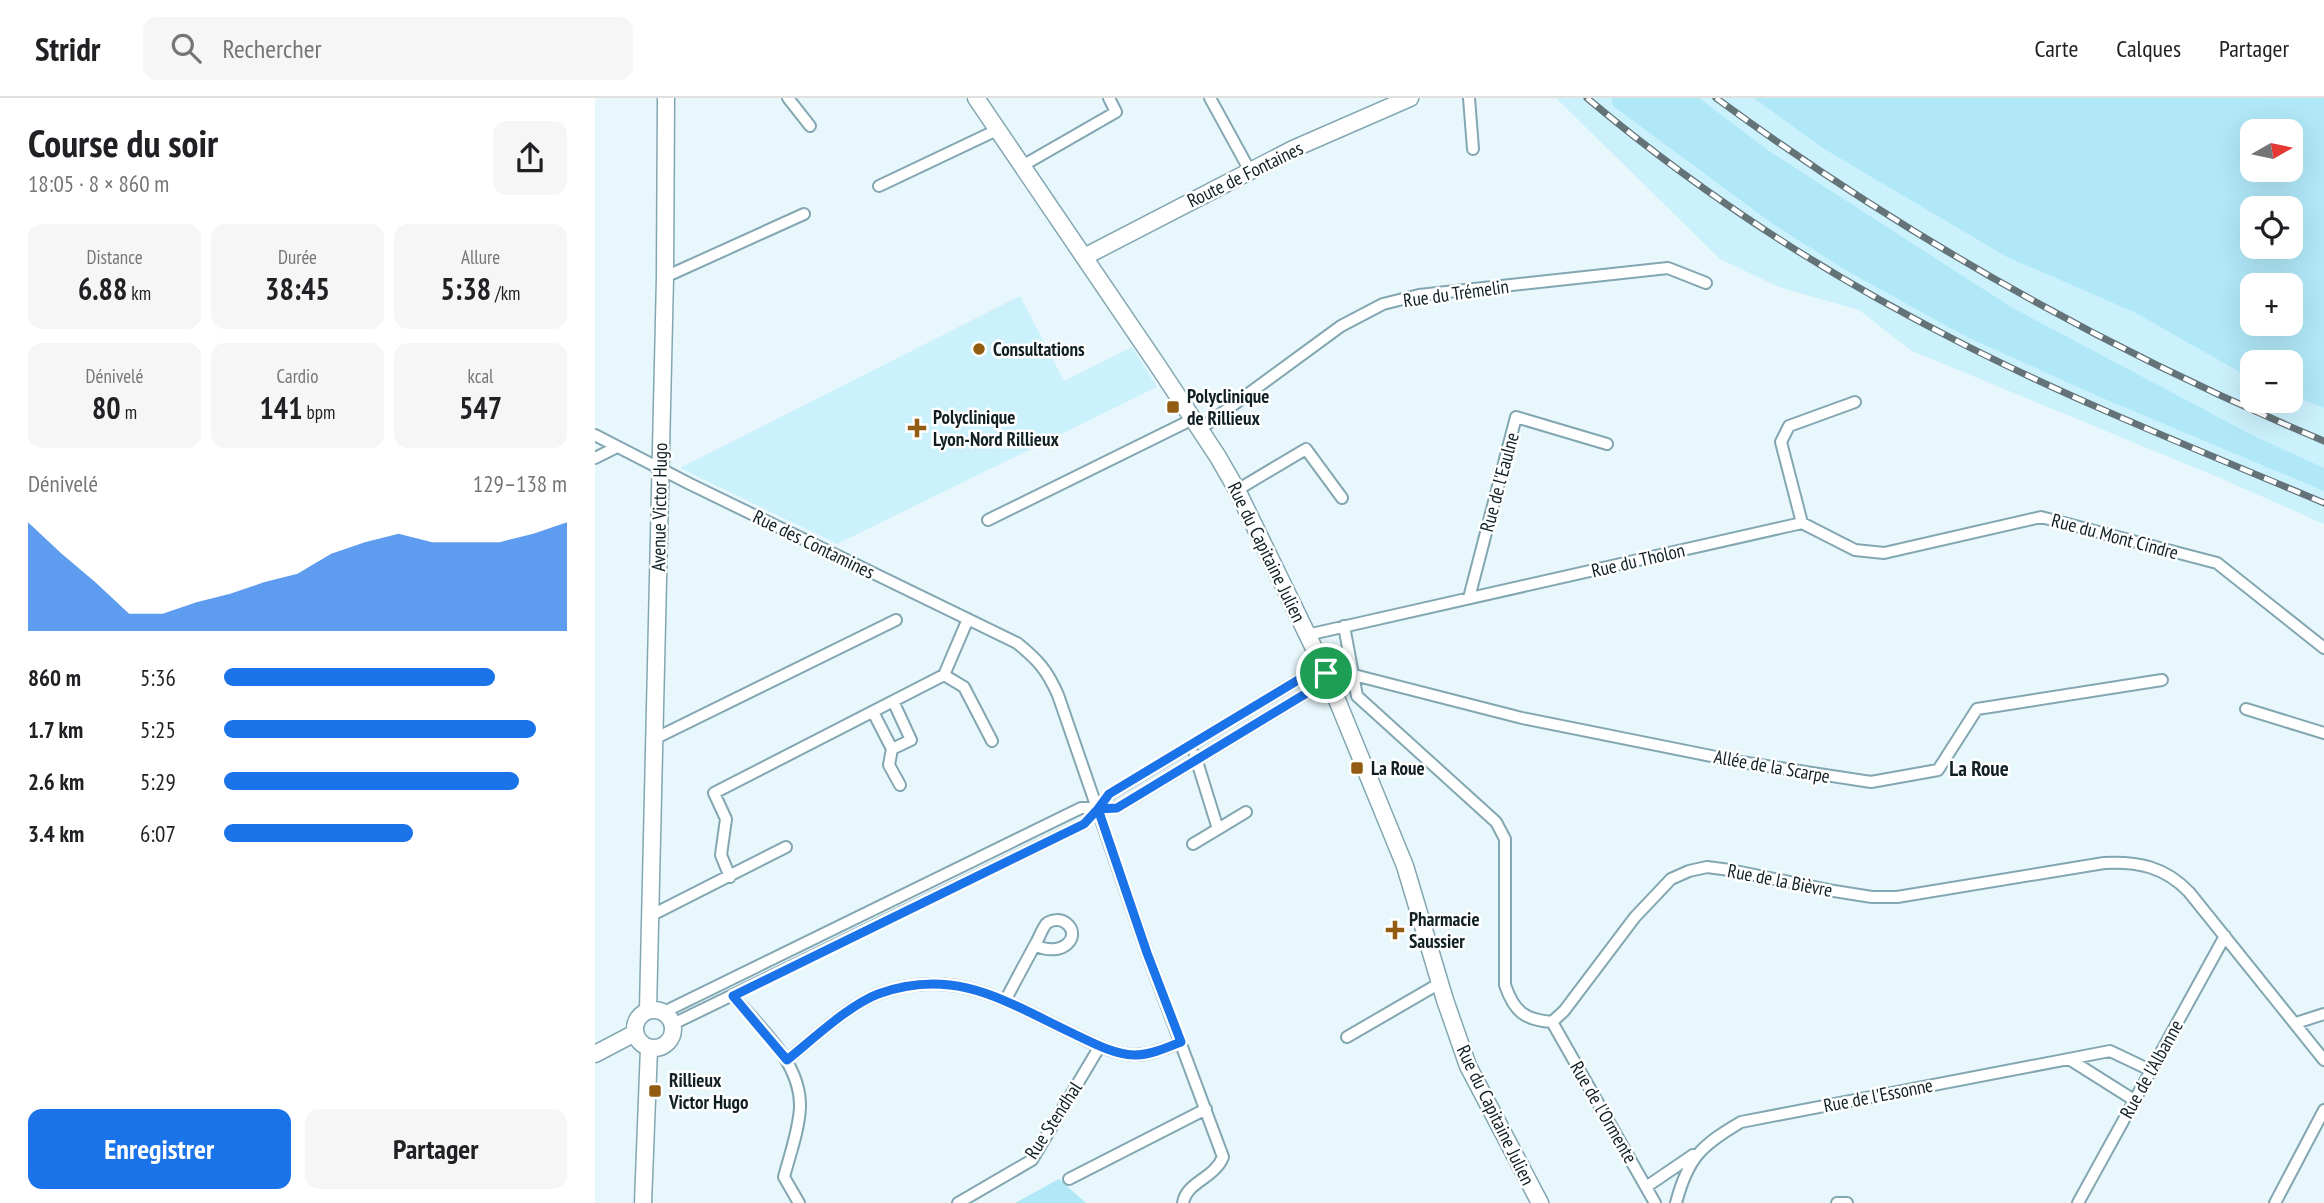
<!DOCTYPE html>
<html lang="fr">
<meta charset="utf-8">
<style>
:root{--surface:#fff;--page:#f6f6f6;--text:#202124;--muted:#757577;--line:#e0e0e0;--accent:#1a73e8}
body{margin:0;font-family:"PT Sans Narrow",sans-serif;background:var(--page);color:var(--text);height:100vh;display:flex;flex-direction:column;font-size:26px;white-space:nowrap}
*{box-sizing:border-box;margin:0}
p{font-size:23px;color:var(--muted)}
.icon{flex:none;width:38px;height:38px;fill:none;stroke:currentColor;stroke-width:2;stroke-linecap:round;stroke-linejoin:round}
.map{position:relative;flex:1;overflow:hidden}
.details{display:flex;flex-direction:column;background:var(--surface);width:595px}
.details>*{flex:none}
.needle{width:46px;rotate:81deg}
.fabs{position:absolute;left:1645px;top:21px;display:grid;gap:14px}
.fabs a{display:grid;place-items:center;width:63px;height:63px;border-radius:14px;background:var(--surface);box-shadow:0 7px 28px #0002;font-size:35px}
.pin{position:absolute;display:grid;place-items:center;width:60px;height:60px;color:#fff;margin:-30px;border:4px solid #fff;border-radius:50%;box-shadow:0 2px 7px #0007}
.round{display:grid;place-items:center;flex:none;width:74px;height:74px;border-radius:14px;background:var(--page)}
.overview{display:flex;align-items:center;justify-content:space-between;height:119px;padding:0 28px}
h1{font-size:38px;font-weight:800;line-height:52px}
.stats{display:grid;grid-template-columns:repeat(3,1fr);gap:10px;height:119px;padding:7px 28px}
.stats div{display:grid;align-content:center;border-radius:14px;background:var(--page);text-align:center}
.stats b{font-size:30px;font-weight:800}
.stats small{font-size:19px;font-weight:400}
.stats p{font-size:19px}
.chart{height:196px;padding:14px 28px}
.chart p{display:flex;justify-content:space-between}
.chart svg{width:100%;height:126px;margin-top:7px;fill:var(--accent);opacity:.7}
.primary-button{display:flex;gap:14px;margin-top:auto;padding:14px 28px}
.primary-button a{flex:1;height:80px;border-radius:14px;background:var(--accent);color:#fff;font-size:28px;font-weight:800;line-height:80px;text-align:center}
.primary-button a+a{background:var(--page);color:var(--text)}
ul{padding:0 28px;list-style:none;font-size:23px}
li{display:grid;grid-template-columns:112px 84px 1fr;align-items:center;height:52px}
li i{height:18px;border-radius:9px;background:var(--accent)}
header{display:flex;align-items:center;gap:42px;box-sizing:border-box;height:98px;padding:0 35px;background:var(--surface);border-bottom:2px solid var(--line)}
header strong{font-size:33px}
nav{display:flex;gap:38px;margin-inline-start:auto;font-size:24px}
.search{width:490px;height:63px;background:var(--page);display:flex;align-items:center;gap:18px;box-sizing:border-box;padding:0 24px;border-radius:14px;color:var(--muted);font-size:26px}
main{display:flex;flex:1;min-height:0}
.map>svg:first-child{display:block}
.built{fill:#cbf1fd}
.green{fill:#b0e8f8;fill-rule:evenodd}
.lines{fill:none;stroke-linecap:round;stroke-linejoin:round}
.street-casing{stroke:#83a7b2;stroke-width:14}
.secondary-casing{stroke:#83a7b2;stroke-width:19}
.street{stroke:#fff;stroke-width:10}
.secondary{stroke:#fff;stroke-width:16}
.rail-casing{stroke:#647377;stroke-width:7}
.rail{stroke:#fff;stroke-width:4.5;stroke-dasharray:13;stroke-linecap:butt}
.route-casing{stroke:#fff;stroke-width:14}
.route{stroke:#1a73e8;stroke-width:9}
.poi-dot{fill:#925c13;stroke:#fff;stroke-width:2.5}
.labels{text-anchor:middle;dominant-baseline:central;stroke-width:5;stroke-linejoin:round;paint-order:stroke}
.street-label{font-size:19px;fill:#112024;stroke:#fff}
.poi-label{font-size:19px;font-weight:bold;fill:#112024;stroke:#fff;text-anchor:start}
.neighbourhood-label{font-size:21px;font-weight:bold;fill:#112024;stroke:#fff}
</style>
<header>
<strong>Stridr</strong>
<div class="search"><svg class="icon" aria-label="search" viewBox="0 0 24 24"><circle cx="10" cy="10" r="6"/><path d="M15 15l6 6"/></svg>Rechercher</div>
<nav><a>Carte</a><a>Calques</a><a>Partager</a></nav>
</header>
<main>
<section class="details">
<div class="overview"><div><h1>Course du soir</h1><p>18:05 · 8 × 860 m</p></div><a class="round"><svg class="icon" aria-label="share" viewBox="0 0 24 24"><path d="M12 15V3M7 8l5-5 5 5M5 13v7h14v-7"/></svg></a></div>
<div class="stats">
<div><p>Distance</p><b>6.88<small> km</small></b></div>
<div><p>Durée</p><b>38:45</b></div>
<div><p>Allure</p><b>5:38<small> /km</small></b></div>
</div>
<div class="stats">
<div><p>Dénivelé</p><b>80<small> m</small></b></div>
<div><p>Cardio</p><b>141<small> bpm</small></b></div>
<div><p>kcal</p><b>547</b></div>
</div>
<div class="chart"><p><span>Dénivelé</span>129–138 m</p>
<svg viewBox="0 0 160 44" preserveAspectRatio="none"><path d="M0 44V6L10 17L20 27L30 38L40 38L50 34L60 31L70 27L80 24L90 17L100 13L110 10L120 13L130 13L140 13L150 10L160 6V44z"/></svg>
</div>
<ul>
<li><b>860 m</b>5:36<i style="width:79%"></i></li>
<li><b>1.7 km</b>5:25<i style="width:91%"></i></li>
<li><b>2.6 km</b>5:29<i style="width:86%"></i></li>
<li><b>3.4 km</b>6:07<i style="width:55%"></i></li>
</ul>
<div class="primary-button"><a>Enregistrer</a><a>Partager</a></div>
</section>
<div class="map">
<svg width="1729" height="1105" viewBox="0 0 1729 1105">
<rect width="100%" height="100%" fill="#e7f7fb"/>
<!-- built -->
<path class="built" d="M961 0H1200L1657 264V303H1696V278L1729 291V426L1625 380 1317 253 1264 212 1184 189 1125 161Z
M425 198 469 283 537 249 562 289 242 446 85 370Z"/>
<!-- green -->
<path class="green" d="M1016 0H1104L1174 53 1416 209 1659 338 1729 370V393L1505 299 1372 239 1254 174 1178 126 1018 8Z
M1159 0H1729V310L1696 297V264H1657V281L1539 214 1412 159 1226 49ZM1696 33V72H1657V33ZM1696 110V149H1657V110ZM1657 187H1696V226H1657Z
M464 1081 491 1105H420Z"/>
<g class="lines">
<defs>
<path id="street" d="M193 0 215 28
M615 0 655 73
M874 0 878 51
M427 68 521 14 514 0
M284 88 402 32
M70 179 209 116
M604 332 746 228 788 206 824 197 1073 170 1111 185
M0 337 95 386 422 545C443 562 452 572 463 597L552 855 628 1059C619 1081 591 1084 588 1105
M0 360 22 349
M642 392 711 351 747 400
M393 422 598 321
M1207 425 1260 452 1289 455 1446 419 1622 465 1729 550
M874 500 921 319 1012 346
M749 528 762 598
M712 537 1207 425 1186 344 1194 328 1260 304
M349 577 369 589 397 643
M759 577 927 620 1146 664 1276 684 1343 672 1382 611 1567 582
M762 598 901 724 910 741V887C919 913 929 922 957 924L969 913 1040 819 1076 781 1094 773 1112 769 1135 772 1239 793 1277 799H1302L1509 765C1543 763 1570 769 1594 794L1729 962
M1651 611 1729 635
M278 614 297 651 294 667 305 687
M59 641 301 522
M297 651 316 642 298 603
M600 657 623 731 651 714
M598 746 623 731
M135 779 126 757 131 721 119 695 349 577 373 521
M55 818 191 749
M138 898C165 930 206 964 205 1009 204 1032 195 1056 189 1079L204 1105
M410 903C420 884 430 865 441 845 444 840 447 831 451 826 456 821 466 821 471 825 488 838 467 861 440 847
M69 914 486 710H522L725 587 731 575 718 573 515 696 489 726 78 926
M957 924 1060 1105
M1701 925 1729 916
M752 939 845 885
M1474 961 1539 1002
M192 962C217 942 254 907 283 896 361 868 411 904 479 936 498 945 517 956 539 957 555 957 571 950 585 945
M474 1081 611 1011
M1051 1089 1098 1057
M363 1105 437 1062 505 948
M1081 1105C1093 1059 1107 1047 1146 1024L1515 953 1555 972
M1242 1105H1252
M1483 1105 1630 838
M1680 1105 1729 1012"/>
<path id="secondary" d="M381 0 563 268 623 359 642 392 731 575 810 768 850 902 873 968 945 1105
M489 159 698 51 815 0
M40 931a19 19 0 1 1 38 0a19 19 0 1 1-38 0Z
M53 912 70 179 71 0
M0 956 40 935
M48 1105 54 950"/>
</defs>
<!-- street casing -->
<use href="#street" class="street-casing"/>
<!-- secondary casing -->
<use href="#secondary" class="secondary-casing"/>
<!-- street -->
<use href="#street" class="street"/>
<!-- secondary -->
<use href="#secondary" class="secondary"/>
<defs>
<path id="rail" d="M992 0C1105 95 1230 176 1362 243 1481 304 1606 353 1729 405
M1121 0C1309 138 1514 253 1729 343"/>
</defs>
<!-- rail casing -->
<use href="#rail" class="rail-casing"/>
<!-- rail -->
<use href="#rail" class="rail"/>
</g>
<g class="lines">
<defs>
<path id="route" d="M731 575 718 573 514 696 503 711 552 855 586 944C571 950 555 957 539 957 518 956 498 945 479 936 411 904 361 868 283 896 254 907 217 942 192 962L138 898 489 726 503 711 522 710 725 587 731 575"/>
</defs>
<!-- route casing -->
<use href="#route" class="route-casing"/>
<!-- route -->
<use href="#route" class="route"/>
</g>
<!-- markers -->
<g class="poi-dot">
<circle cx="384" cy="251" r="7"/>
<rect x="571" y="302" width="14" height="14" rx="3.5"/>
<path d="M318.5 319.5h7v7h7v7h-7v7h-7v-7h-7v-7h7z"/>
<rect x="755" y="663" width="14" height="14" rx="3.5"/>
<path d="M796.5 821.5h7v7h7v7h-7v7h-7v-7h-7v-7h7z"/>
<rect x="53" y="986" width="14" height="14" rx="3.5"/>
</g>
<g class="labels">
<!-- street labels -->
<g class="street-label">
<text transform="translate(650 76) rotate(-26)">Route de Fontaines</text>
<text transform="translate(861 195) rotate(-8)">Rue du Trémelin</text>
<text transform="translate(904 384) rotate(-75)">Rue de l'Eaulne</text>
<text transform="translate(64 409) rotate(-89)">Avenue Victor Hugo</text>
<text transform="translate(1520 438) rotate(15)">Rue du Mont Cindre</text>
<text transform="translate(219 446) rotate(26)">Rue des Contamines</text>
<text transform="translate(672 454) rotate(64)">Rue du Capitaine Julien</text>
<text transform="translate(1043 462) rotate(-13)">Rue du Tholon</text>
<text transform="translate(1177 668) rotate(10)">Allée de la Scarpe</text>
<text transform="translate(1185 782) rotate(11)">Rue de la Bièvre</text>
<text transform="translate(1556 971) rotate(-61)">Rue de l'Albanne</text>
<text transform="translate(1283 997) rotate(-11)">Rue de l'Essonne</text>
<text transform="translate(1009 1014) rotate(60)">Rue de l'Ormente</text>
<text transform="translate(901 1017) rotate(64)">Rue du Capitaine Julien</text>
<text transform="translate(458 1022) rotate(-57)">Rue Stendhal</text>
</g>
<!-- poi labels -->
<g class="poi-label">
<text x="398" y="251">Consultations</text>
<text x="592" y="298">Polyclinique<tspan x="592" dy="22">de Rillieux</tspan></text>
<text x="338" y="319">Polyclinique<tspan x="338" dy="22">Lyon-Nord Rillieux</tspan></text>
<text x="776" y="670">La Roue</text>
<text x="814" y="821">Pharmacie<tspan x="814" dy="22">Saussier</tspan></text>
<text x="74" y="982">Rillieux<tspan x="74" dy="22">Victor Hugo</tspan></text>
</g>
<!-- neighbourhood labels -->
<g class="neighbourhood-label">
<text x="1384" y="670">La Roue</text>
</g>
</g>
</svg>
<div class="fabs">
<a><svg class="needle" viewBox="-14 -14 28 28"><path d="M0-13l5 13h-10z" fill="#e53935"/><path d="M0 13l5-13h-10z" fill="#757577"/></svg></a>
<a><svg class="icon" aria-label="locate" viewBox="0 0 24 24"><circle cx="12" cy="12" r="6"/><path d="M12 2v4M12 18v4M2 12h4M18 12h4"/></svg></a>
<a>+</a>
<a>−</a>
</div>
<div class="pin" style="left:731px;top:575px;background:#1e9e55"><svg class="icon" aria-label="arrive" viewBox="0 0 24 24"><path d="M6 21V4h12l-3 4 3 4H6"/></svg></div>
</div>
</main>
